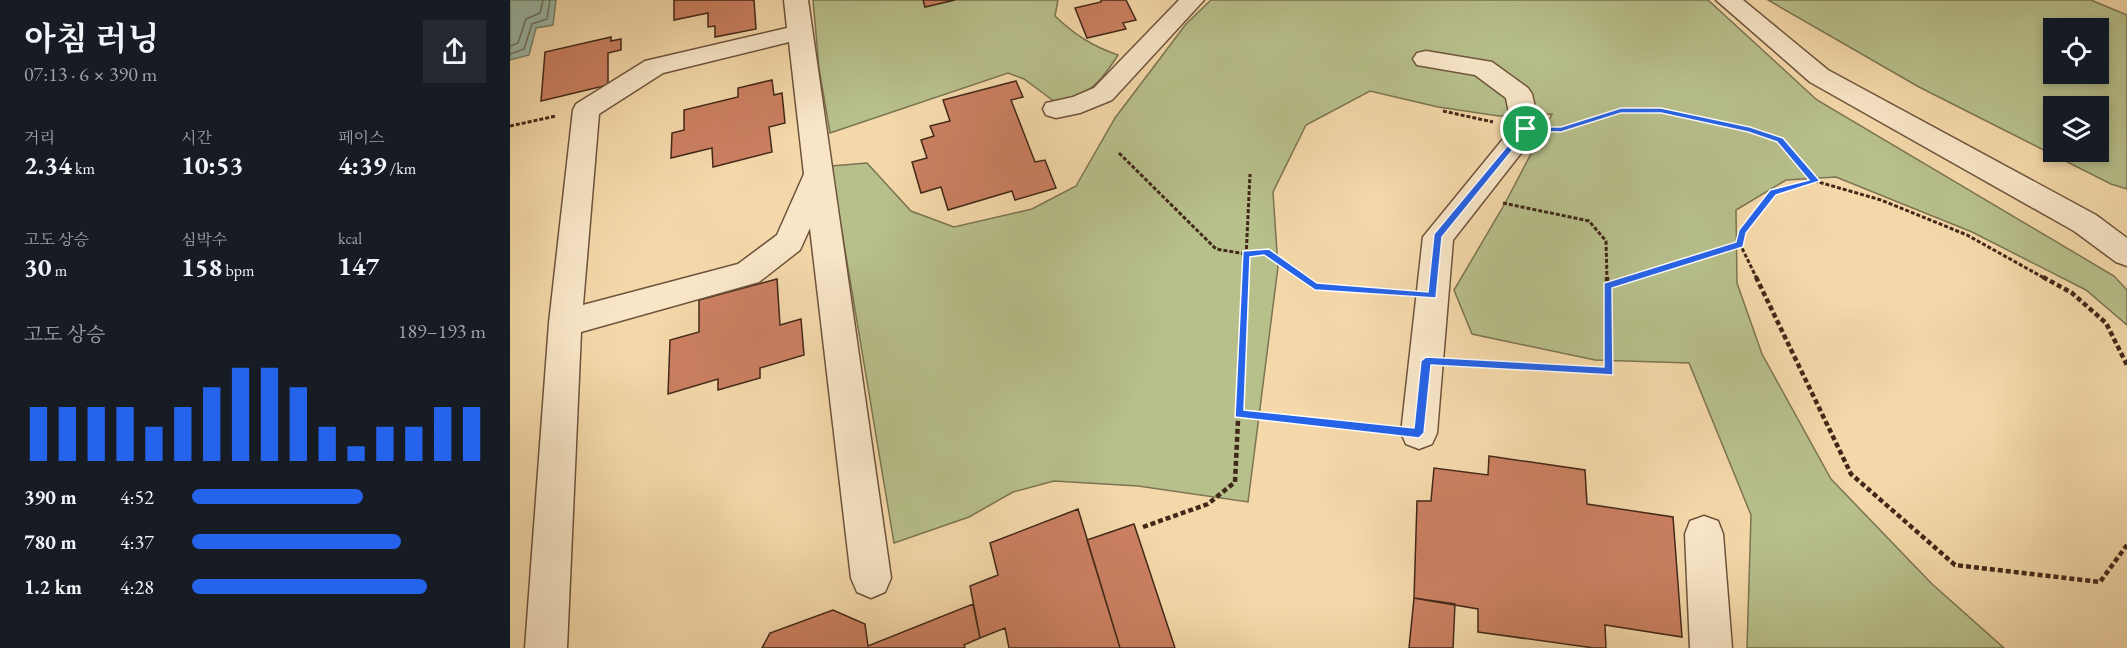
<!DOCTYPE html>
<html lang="ko">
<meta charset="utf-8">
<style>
:root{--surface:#171b24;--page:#242831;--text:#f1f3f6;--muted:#9ea1a6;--accent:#2563eb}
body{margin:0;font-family:"EB Garamond","Noto Serif KR",serif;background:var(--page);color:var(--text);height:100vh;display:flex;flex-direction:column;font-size:22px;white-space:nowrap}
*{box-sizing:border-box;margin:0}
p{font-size:20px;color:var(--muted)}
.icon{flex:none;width:33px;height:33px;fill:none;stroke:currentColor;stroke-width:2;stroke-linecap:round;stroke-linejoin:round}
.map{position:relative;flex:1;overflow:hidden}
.sheet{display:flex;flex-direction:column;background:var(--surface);width:510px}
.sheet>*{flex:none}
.controls{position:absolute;left:1533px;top:18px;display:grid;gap:12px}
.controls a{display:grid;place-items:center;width:66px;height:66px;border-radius:0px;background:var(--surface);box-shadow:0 3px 9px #0003;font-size:30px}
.pin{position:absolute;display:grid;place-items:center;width:51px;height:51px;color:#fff;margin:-26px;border:3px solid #fff;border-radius:50%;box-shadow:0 2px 6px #0007}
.round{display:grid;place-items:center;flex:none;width:63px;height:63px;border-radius:0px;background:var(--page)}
.head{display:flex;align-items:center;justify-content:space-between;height:102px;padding:0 24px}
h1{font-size:33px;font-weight:700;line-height:45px}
.metrics{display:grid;grid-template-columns:repeat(3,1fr);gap:9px;height:102px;padding:6px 24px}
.metrics div{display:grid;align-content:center}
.metrics b{font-size:26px;font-weight:700}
.metrics small{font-size:16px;font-weight:400}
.metrics p{font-size:16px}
.chart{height:168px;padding:12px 24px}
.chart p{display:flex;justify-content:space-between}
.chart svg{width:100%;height:108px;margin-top:6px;stroke:var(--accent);stroke-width:6}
ul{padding:0 24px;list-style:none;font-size:20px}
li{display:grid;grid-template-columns:96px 72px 1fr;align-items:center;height:45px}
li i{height:15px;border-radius:8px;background:var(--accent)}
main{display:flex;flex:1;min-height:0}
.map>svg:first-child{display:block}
.green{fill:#b7bf8b;stroke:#7c7452;stroke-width:1.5;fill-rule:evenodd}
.water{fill:#9cbaa7;stroke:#78806e;stroke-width:1.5}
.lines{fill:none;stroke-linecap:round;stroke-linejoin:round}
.shore{stroke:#6f7160;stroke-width:1.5}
.building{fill:#cb8061;stroke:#422819;stroke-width:1.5}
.minor-casing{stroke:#6e543d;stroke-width:3}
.path-far1{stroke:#422819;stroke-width:3;stroke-dasharray:4 2;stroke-linecap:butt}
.path{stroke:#422819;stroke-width:4.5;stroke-dasharray:5 3;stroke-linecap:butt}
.minor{fill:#f8e6c7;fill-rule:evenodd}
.route{fill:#2563eb;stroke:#fff;stroke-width:1.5;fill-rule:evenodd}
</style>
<main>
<section class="sheet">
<div class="head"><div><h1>아침 러닝</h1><p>07:13 · 6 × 390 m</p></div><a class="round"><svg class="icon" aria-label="share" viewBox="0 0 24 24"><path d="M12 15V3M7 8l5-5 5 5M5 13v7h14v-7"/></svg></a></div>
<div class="metrics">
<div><p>거리</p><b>2.34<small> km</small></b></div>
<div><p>시간</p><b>10:53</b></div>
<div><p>페이스</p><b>4:39<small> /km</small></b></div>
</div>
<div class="metrics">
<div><p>고도 상승</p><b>30<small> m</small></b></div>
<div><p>심박수</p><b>158<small> bpm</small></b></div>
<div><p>kcal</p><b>147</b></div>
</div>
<div class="chart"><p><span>고도 상승</span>189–193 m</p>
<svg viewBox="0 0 160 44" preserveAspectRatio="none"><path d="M5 44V22M15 44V22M25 44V22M35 44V22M45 44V30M55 44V22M65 44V14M75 44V6M85 44V6M95 44V14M105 44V30M115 44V38M125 44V30M135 44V30M145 44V22M155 44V22"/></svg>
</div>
<ul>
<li><b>390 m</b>4:52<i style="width:58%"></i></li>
<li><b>780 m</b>4:37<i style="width:71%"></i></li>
<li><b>1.2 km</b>4:28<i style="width:80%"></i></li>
</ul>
</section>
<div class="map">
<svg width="1617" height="648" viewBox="0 0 1617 648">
<rect width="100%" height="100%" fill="#f4d8a9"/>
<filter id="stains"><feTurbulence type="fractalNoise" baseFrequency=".00333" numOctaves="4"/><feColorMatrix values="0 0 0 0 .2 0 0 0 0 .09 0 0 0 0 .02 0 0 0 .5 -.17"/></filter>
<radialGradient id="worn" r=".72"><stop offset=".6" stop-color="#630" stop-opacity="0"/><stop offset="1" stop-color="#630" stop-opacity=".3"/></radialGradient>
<!-- green -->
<path class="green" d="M303 0H548L545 16C565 35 582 46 608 55 589 85 580 94 545 102L514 79 498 73 320 133 309 68Z
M701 0H1198L1307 100 1604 276 1617 290V325L1576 290 1462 232 1326 177 1276 180 1226 210 1227 283 1252 354 1321 479 1422 584 1494 648H1237L1241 515 1179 363 1085 360 962 334 944 290 993 207 1042 114 989 116 928 107 860 91 796 125 763 192 768 267 738 502 628 486 544 481 503 492 459 517 384 543 321 166 357 163 401 211 444 227 522 209 566 186 605 118 676 24Z
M1258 0H1581L1617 15V189L1601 184 1409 87ZM1588 28V74H1544V28ZM1588 106V152H1544V106Z"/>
<!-- water -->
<path class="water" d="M0 0H46L43 25 26 28 19 55 0 60Z"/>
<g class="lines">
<!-- shore -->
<path class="shore" d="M0 46 8 43 16 19 30 13 33 0
M0 54 14 49 22 24 37 19 40 0"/>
</g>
<!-- building -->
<path class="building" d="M164 0H244L246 29 205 37V26L198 27V13L164 20Z
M413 0H445L415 7Z
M591 0H616L626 20 613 23 616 29 577 38 565 8 591 2Z
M101 37V41L111 39V50L98 53V85L31 101 35 52Z
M262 80 264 95 272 93 275 123 259 127 262 152 203 167 202 148 161 158 162 133 174 130V110L228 97V88Z
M506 81 513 97 501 100 525 162 535 160 546 188 505 200 502 191 438 210 431 187 411 193 402 162 417 158 411 140 424 136 420 126 440 121 433 100Z
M267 279 270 325 291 319 294 355 250 368V378L208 390V379L158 394 160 340 189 332V300Z
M979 456 1075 470 1077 504 1163 517 1172 637 1095 625 1096 648H1084L968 632V609L904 598 907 501H921L924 468 978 475Z
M568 509 610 648H499L495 628 470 638 460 586 488 575 480 543Z
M624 524 665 648H610L577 540Z
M904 598 945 604 943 648H899Z
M463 604 470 638 454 645 455 648H252L260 633 323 610 355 624 358 646Z"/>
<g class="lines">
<defs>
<path id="minor" d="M274 0H298L381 578 375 592 361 598 347 592 341 578 300 228 290 250 249 282 71 332 57 648H15L39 323 63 110 66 104 135 61 277 28ZM279 42 294 174 267 235 228 264 73 305 89 114 153 73Z
M669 0H694L602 100 570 113 546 118 536 115 533 109 536 103 563 97 584 88Z
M1206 0H1233L1318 70 1586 215 1617 238V266L1606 262 1564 231 1300 82Z
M916 51 982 62 1018 88 1022 94 1030 129 943 240 927 433 922 444 909 449 896 444 891 433 913 237 1002 128 996 98 965 75 907 65 903 59 907 53Z
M1194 516 1208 521 1213 534 1222 648H1180L1175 534 1180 521Z"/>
</defs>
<!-- minor casing -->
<use href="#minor" class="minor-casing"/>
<!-- path-far1 -->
<path class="path-far1" d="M933 111 983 122
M0 126 46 116
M1044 129H1051L1111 111 1151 110 1240 130 1270 140 1305 181
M609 153 706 249 736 254 756 251 795 279
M993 203 1079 221 1096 241 1097 279
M735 279 740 174
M1120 279 1230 244
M1247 279 1230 244 1232 232 1263 192 1305 181 1371 200 1457 235 1536 279"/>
<!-- path -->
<path class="path" d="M793 277 805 286 891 293
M1246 277 1341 474 1445 565 1590 582 1617 545
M1533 277 1562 293 1596 323 1617 365
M1097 286 1125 277
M950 363 1099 372 1097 277
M728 414 874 429
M633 527 698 504 725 482 735 277"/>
<!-- minor -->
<use href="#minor" class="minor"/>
</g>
<!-- route -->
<path class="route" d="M1111 108H1151L1240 127 1273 138 1310 181 1266 195 1236 233 1233 247 1102 288 1103 375 921 365 914 433 909 438 725 417 733 251 759 249 807 283 918 292 924 234 1013 127H1051ZM1111 113H1151L1238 132 1267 142 1299 180 1260 190 1229 230 1226 242 1094 283V367L916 357 911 361 904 428 734 410 740 257 754 255 805 290 926 298 932 237 1018 131 1051 132Z"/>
<rect width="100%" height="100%" filter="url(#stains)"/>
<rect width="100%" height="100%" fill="url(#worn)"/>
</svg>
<div class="controls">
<a><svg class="icon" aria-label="locate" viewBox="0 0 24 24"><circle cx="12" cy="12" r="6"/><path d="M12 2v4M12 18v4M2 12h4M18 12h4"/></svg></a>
<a><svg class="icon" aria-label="layers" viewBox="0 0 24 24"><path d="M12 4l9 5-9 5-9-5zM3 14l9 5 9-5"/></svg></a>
</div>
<div class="pin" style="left:1016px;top:129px;background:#1e9e55"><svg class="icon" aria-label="arrive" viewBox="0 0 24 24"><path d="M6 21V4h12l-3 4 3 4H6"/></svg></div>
</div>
</main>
